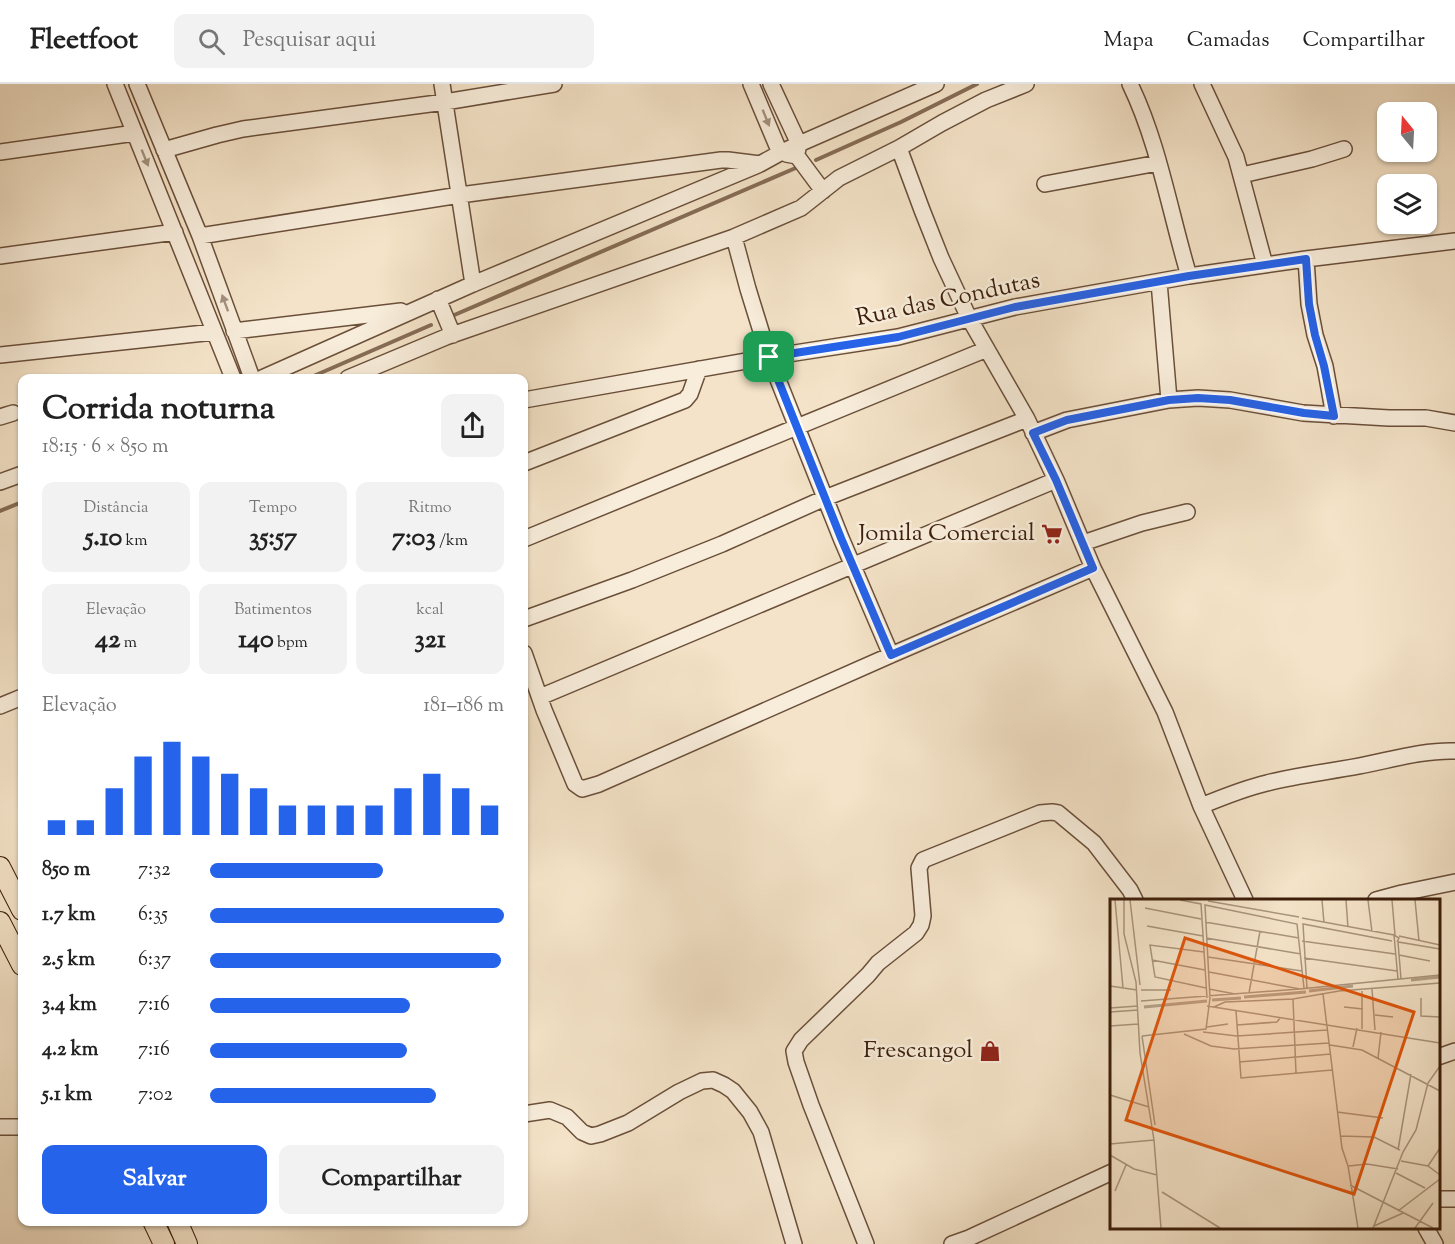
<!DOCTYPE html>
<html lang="pt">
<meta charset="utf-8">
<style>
:root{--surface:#fff;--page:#f2f2f2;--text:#222;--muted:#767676;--line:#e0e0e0;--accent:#2563eb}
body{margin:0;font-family:"Sorts Mill Goudy",serif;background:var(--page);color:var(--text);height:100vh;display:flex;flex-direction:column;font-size:22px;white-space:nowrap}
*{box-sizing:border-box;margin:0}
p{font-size:20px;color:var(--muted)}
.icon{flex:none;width:33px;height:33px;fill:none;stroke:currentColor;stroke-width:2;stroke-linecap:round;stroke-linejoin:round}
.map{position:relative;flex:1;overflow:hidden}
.side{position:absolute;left:18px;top:290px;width:510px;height:852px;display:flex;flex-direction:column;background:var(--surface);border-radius:12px;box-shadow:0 2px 4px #0004}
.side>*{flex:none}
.needle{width:39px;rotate:342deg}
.fabs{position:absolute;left:1377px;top:18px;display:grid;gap:12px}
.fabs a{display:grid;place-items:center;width:60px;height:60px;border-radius:12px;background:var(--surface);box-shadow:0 2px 4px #0004;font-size:30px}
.pin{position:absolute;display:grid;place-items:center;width:51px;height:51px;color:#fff;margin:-26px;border-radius:12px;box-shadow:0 3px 9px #0006}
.round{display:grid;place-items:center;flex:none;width:63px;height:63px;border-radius:12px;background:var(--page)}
.summary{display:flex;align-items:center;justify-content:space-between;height:102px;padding:0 24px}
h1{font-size:33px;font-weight:700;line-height:45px}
.metrics{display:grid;grid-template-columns:repeat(3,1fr);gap:9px;height:102px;padding:6px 24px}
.metrics div{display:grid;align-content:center;border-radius:12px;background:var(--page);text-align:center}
.metrics b{font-size:26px;font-weight:700}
.metrics small{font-size:16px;font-weight:400}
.metrics p{font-size:16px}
.chart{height:168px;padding:12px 24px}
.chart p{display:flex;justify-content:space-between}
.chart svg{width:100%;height:108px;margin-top:6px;stroke:var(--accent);stroke-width:6}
.action{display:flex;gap:12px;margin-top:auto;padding:12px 24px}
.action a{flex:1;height:69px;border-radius:12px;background:var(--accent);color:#fff;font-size:24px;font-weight:700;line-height:69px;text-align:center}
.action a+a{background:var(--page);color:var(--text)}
ul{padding:0 24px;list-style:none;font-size:20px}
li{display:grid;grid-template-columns:96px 72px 1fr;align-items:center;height:45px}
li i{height:15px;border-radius:8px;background:var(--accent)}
header{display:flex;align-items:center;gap:36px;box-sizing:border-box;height:84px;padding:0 30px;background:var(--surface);border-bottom:2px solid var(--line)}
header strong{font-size:28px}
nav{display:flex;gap:33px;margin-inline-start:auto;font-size:21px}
.search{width:420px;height:54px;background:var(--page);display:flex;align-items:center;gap:15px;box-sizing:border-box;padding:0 21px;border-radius:12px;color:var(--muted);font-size:22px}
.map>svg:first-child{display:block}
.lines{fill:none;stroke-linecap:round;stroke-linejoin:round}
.stream{stroke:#856c56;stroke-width:4}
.minor-casing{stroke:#6a4f3a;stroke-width:18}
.major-casing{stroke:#3c1e0b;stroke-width:22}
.minor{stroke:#f8eddb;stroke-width:15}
.major{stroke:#f4e3c8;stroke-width:20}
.oneway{fill:#a3907d}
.route-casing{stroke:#fff;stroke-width:12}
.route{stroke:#2563eb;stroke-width:8}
.labels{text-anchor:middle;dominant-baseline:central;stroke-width:5;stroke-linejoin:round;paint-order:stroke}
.street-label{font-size:24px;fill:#3c1e0b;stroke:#f8eddb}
.poi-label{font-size:24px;fill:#3c1e0b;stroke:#f8eddb;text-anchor:end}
.inset-river{fill:none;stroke:#b5a088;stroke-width:3}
.inset-road{fill:none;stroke:#aa947c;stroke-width:1.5}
.view{fill:#df560c;fill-opacity:0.15;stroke:#df560c;stroke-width:3}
.inset-edge{fill:none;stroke:#3c1e0b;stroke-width:3}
</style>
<header>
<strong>Fleetfoot</strong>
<div class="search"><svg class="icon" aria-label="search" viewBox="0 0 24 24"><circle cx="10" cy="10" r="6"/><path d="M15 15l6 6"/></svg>Pesquisar aqui</div>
<nav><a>Mapa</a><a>Camadas</a><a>Compartilhar</a></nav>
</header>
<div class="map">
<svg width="1455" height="1160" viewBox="0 0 1455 1160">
<rect width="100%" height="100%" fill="#f4e3c8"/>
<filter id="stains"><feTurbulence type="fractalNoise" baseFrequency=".00333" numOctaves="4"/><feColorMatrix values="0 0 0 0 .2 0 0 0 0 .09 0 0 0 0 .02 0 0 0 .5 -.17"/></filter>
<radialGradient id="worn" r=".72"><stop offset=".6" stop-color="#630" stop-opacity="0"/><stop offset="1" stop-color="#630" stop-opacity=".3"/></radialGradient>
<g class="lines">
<!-- stream -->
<path class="stream" d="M816 76 901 38 977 0
M452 232 798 83
M309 294 431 241
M0 427 22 418"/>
<defs>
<path id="minor" d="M115 0 233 294
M137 0 200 152 252 294
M442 0 473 200
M751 0 780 69
M771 0 799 60 797 69
M1130 0C1159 60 1170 129 1189 192
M1202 0 1236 73 1265 181
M899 64 922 126 941 174 969 234 1027 335 1056 396 1093 484 1165 628 1201 722 1245 816
M164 66 217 51 243 45 445 18 554 0
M0 68 135 49
M786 70 797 72 823 107
M1242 91 1312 75 1344 65
M1045 100 1158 79
M200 152 460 111 721 76H728L760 80 780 69 799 60 936 0
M734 153 748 205 769 273 841 454 891 571
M0 172 175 148
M1306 175 1309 220 1315 251 1325 282 1334 332
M1159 198 1169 316
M438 215 453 251
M234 247 401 227
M0 271 214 248
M262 294 473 200 758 81
M348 294 446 253 734 153 801 124 839 94 899 64 942 39 986 16 1026 0
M524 316 769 273 898 253 1015 223 1189 192 1306 175 1455 157
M0 333 13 329
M1033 349 1067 336 1169 316 1198 314 1230 316 1303 329 1389 334H1426L1455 339
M524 379 685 316 690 310 699 285
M0 398 22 390
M524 455 987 265
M1083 459 1142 439 1187 428
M524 535 632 496 722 460 825 414 1027 335
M524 569 544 626 575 700 582 705 599 700 891 571 1093 484
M540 613 1056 396
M0 622 22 613
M1201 722C1223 713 1245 704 1267 699 1297 691 1328 688 1359 682 1391 676 1422 666 1455 667
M1376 816 1402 809 1455 798
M1438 973 1455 967
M524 1030 550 1026 567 1033 582 1048 591 1052 600 1050 628 1039 679 1008 702 997 713 996 724 1001 733 1007 750 1028 761 1048 794 1160
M0 1043H22
M1438 1115H1455
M1426 1144 1435 1160
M866 1160 811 1021 796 978 794 967 801 956 868 891 878 879 916 849 921 841 923 832 919 784 923 776 1040 729 1052 728 1058 729 1094 759 1130 806 1135 816
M952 1160 969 1154 1112 1088"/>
<path id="major" d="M0 783 22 826
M0 838 22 881
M153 1137 164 1160
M177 1137 187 1160"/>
</defs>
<!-- minor casing -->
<use href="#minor" class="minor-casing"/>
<!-- major casing -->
<use href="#major" class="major-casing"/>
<!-- minor -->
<use href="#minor" class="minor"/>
<!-- major -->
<use href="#major" class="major"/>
</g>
<!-- one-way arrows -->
<defs><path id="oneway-solid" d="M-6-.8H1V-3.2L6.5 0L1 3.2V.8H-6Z" transform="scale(1.5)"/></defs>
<g class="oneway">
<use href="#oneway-solid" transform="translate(766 34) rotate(68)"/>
<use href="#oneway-solid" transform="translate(145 74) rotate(68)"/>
<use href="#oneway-solid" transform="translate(225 219) rotate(-110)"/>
</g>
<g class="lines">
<defs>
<path id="route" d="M1306 175 1309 220 1315 251 1324 282 1334 332 1304 329 1230 316 1198 314 1169 316 1067 336 1033 349 1056 396 1093 484 891 571 841 454 769 273 898 253 1015 223 1189 192Z"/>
</defs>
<!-- route casing -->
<use href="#route" class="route-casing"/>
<!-- route -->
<use href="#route" class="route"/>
</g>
<!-- icons -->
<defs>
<symbol id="supermarket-bare" viewBox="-9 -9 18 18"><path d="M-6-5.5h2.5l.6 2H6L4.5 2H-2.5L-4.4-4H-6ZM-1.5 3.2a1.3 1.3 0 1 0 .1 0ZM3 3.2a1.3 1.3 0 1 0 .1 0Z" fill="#8f2418" stroke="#f8eddb" stroke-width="2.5" paint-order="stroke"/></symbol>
<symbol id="shop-bare" viewBox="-9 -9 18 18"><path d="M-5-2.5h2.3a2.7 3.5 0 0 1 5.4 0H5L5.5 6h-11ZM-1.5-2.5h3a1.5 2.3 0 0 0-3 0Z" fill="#8f2418" stroke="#f8eddb" stroke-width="2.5" paint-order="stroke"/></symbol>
</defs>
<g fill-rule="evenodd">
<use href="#supermarket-bare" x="1037" y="435" width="30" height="30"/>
<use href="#shop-bare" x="975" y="952" width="30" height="30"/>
</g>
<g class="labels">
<!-- street labels -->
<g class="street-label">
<text transform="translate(948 216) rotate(-12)">Rua das Condutas</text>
</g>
<!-- poi labels -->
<g class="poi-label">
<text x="1035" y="450">Jomila Comercial</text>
<text x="973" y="967">Frescangol</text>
</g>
</g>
<!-- overview -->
<g transform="translate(1110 815)">
<rect width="330" height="330" fill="#f4e3c8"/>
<path class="inset-river" d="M301 81 330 78M199 92 243 87M134 98 196 93M102 101 131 99M34 108 97 102"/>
<path class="inset-road" d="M5 1 13 89M14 1V35L26 83 30 154 44 241 51 329M20 1 30 86M70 1 91 5 97 99M212 1 214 24M236 1 238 29M258 1 262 33M282 1 285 36M305 1 309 42M98 2 189 18M35 9 91 20M192 19 284 36M95 23 189 39M37 27 93 37M289 37 330 46M96 39 191 55M192 42 285 55M287 43 289 39 284 36 288 80M94 53 40 46 45 78 96 89M289 56 320 62M98 58 192 72M194 59 287 72M42 61 95 71M99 73 190 90 330 76M291 80 288 43 330 50M0 87 27 91M99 90 125 95M197 90 193 25 282 42M262 90 265 131M31 91H61M252 92V130M139 94 150 32M213 95 232 249 238 267 248 329M311 99V117L330 118M183 100 186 174M31 102 189 90M97 107 330 144M104 108 115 103 183 100 229 92 330 84M234 108 253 110M0 109 28 107M126 112 131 179 222 171M0 113 28 111M265 116 283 118M127 126 167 123 170 119M0 127 28 125M97 128 118 125M93 133 127 137 217 131M74 135 101 147 124 150 219 144M32 137 96 130 100 99 95 6 187 25 194 89M32 137 45 226M220 146 252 151 330 192M243 148 247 129M268 159 271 133M129 163 221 155M0 196 39 208M227 213 273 219M230 237 264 238 290 251M0 245 44 241M288 251 301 175M0 256 24 270 47 276M291 262 318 267 330 276M239 267 257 265 288 270M318 267 330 249M286 274 315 289M240 286 323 329M5 292 16 266M52 293 110 329M288 312 330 280M264 327 293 314M263 329 293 253 306 231 318 184 330 167M305 329 323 304"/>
<path class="view" d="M75 39 304 113 244 295 16 221Z"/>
<rect width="330" height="330" class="inset-edge"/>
</g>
<rect width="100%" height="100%" filter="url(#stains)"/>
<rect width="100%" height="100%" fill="url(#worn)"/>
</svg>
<div class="fabs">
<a><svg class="needle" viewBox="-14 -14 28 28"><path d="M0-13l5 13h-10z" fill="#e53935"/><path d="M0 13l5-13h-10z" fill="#767676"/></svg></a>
<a><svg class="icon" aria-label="layers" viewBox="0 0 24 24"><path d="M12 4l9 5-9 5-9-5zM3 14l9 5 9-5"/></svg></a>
</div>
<div class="pin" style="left:769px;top:273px;background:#1e9e55"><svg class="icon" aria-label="arrive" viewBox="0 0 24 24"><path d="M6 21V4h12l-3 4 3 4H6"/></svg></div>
<section class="side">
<div class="summary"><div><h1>Corrida noturna</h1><p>18:15 · 6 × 850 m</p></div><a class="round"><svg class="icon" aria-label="share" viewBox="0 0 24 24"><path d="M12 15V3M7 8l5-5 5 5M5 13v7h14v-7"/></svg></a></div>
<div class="metrics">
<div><p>Distância</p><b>5.10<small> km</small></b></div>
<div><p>Tempo</p><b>35:57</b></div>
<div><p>Ritmo</p><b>7:03<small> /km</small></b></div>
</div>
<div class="metrics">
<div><p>Elevação</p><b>42<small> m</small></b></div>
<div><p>Batimentos</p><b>140<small> bpm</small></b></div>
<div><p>kcal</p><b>321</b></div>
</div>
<div class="chart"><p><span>Elevação</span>181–186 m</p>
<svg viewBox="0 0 160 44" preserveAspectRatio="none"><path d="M5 44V38M15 44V38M25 44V25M35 44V12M45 44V6M55 44V12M65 44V19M75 44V25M85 44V32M95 44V32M105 44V32M115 44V32M125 44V25M135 44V19M145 44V25M155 44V32"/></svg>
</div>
<ul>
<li><b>850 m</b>7:32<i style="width:59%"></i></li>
<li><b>1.7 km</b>6:35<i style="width:100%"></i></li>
<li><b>2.5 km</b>6:37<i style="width:99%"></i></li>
<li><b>3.4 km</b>7:16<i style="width:68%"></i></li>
<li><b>4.2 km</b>7:16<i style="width:67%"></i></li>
<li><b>5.1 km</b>7:02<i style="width:77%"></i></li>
</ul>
<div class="action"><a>Salvar</a><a>Compartilhar</a></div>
</section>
</div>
